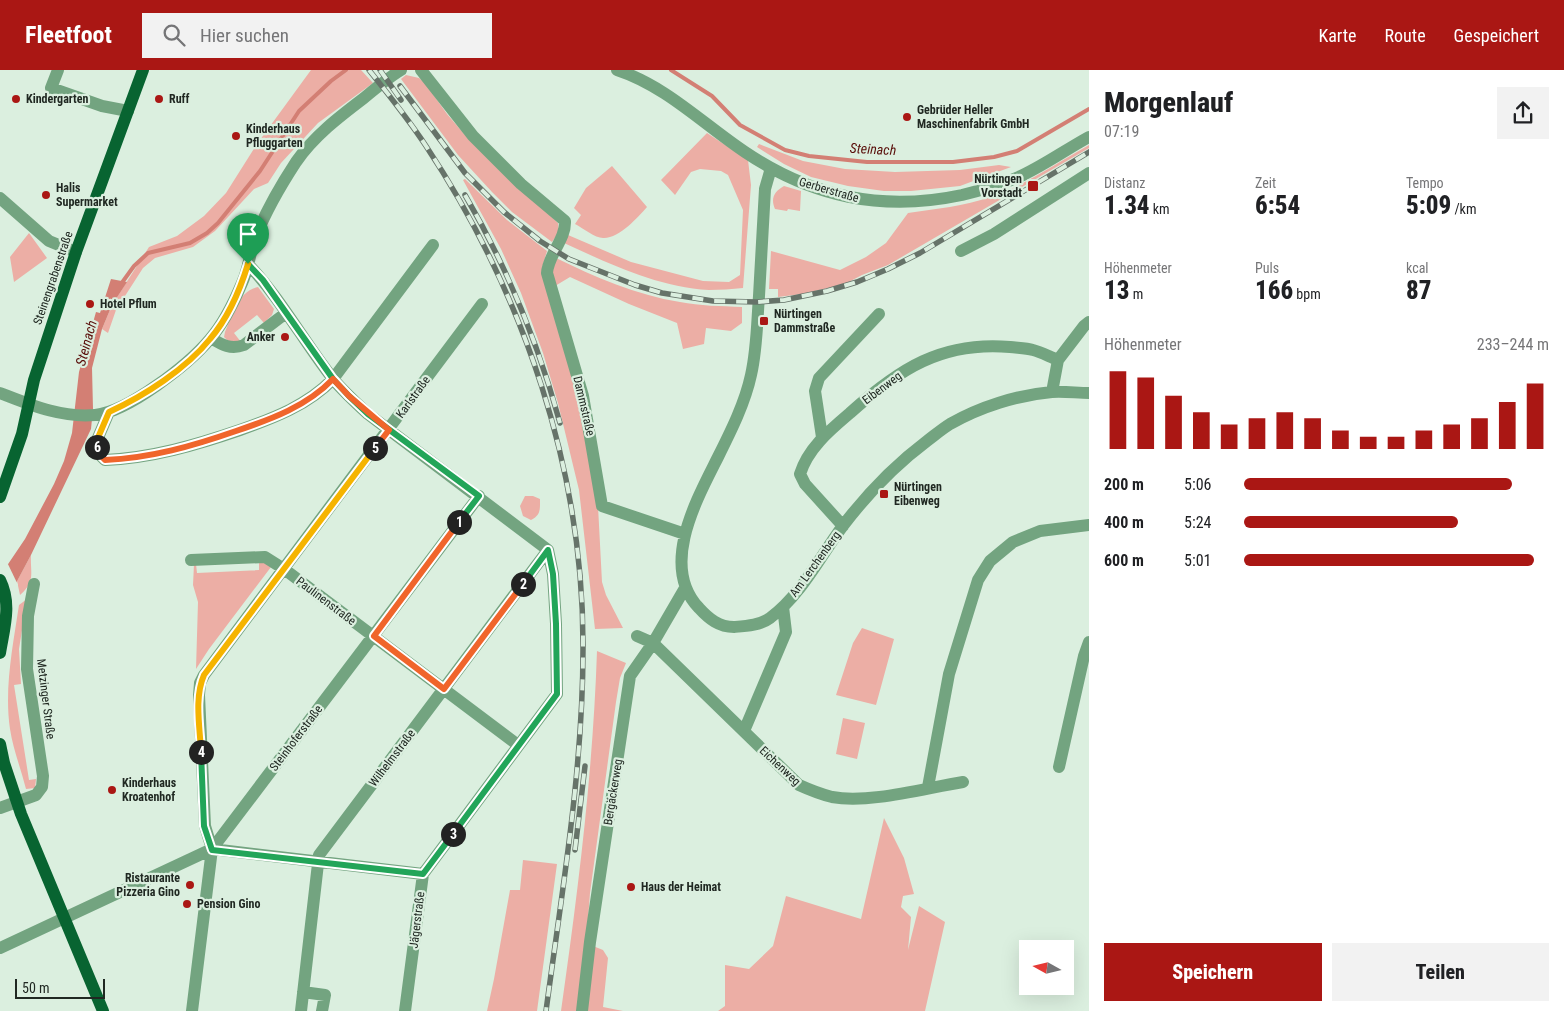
<!DOCTYPE html>
<html lang="de">
<meta charset="utf-8">
<style>
:root{--surface:#fff;--page:#f2f2f2;--text:#202124;--muted:#757577;--accent:#aa1714}
body{margin:0;font-family:"Roboto Condensed",sans-serif;background:var(--page);color:var(--text);height:100vh;display:flex;flex-direction:column;font-size:19px;white-space:nowrap}
*{box-sizing:border-box;margin:0}
p{font-size:16px;color:var(--muted)}
.icon{flex:none;width:28px;height:28px;fill:none;stroke:currentColor;stroke-width:2;stroke-linecap:round;stroke-linejoin:round}
.map{position:relative;flex:1;overflow:hidden}
.panel{display:flex;flex-direction:column;background:var(--surface);width:475px}
.panel>*{flex:none}
.needle{width:32px;rotate:278deg}
.controls{position:absolute;left:1019px;top:870px;display:grid;gap:10px}
.controls a{display:grid;place-items:center;width:55px;height:55px;border-radius:0px;background:var(--surface);box-shadow:0 5px 20px #0002;font-size:25px}
.scale{position:absolute;left:15px;bottom:12px;width:90px;box-sizing:border-box;padding-left:5px;border:2px solid #202822;border-top:0;font-size:14px;line-height:18px;white-space:nowrap;color:#202822;-webkit-text-stroke:4px #dbefdf;paint-order:stroke}
.pin{position:absolute;display:grid;place-items:center;width:42px;height:42px;color:#fff;margin:-51px -21px;border-radius:50% 50% 50% 0;rotate:-45deg;box-shadow:0 0 5px #0007}
.pin .icon{rotate:45deg}
.km{position:absolute;width:25px;height:25px;margin:-12px;border-radius:50%;background:#222;color:#fff;font-size:14px;line-height:25px;text-align:center}
.round{display:grid;place-items:center;flex:none;width:52px;height:52px;border-radius:0px;background:var(--page)}
.head{display:flex;align-items:center;justify-content:space-between;height:85px;padding:0 15px}
h1{font-size:28px;font-weight:800;line-height:38px}
.stats{display:grid;grid-template-columns:repeat(3,1fr);gap:8px;height:85px;padding:5px 15px}
.stats div{display:grid;align-content:center}
.stats b{font-size:25px;font-weight:800}
.stats small{font-size:14px;font-weight:400}
.stats p{font-size:14px}
.chart{height:140px;padding:10px 15px}
.chart p{display:flex;justify-content:space-between}
.chart svg{width:100%;height:90px;margin-top:5px;stroke:var(--accent);stroke-width:6}
.primary-button{display:flex;gap:10px;margin-top:auto;padding:10px 15px}
.primary-button a{flex:1;height:58px;border-radius:0px;background:var(--accent);color:#fff;font-size:20px;font-weight:800;line-height:58px;text-align:center}
.primary-button a+a{background:var(--page);color:var(--text)}
ul{padding:0 15px;list-style:none;font-size:16px}
li{display:grid;grid-template-columns:80px 60px 1fr;align-items:center;height:38px}
li i{height:12px;border-radius:6px;background:var(--accent)}
header{display:flex;align-items:center;gap:30px;box-sizing:border-box;height:70px;padding:0 25px;background:var(--accent);color:#fff}
header strong{font-size:24px}
nav{display:flex;gap:28px;margin-inline-start:auto;font-size:18px}
.search{width:350px;height:45px;background:var(--page);display:flex;align-items:center;gap:12px;box-sizing:border-box;padding:0 18px;border-radius:0px;color:var(--muted);font-size:19px}
main{display:flex;flex:1;min-height:0}
.map>svg:first-child{display:block}
.green{fill:#ecaea5}
.water{fill:#d37f74}
.pier{fill:#dbefdf}
.lines{fill:none;stroke-linecap:round;stroke-linejoin:round}
.stream{stroke:#d37f74;stroke-width:4}
.street{stroke:#73a480;stroke-width:12}
.primary{stroke:#086431;stroke-width:12}
.rail-casing{stroke:#667369;stroke-width:5.5}
.rail{stroke:#dbefdf;stroke-width:4;stroke-dasharray:11;stroke-linecap:butt}
.split-1-casing{stroke:#fff;stroke-width:10}
.split-2-casing{stroke:#fff;stroke-width:10}
.split-3-casing{stroke:#fff;stroke-width:10}
.split-4-casing{stroke:#fff;stroke-width:10}
.split-5-casing{stroke:#fff;stroke-width:10}
.split-6-casing{stroke:#fff;stroke-width:10}
.split-7-casing{stroke:#fff;stroke-width:10}
.split-1{stroke:#22a559;stroke-width:6}
.split-2{stroke:#f0652b;stroke-width:6}
.split-3{stroke:#22a559;stroke-width:6}
.split-4{stroke:#22a559;stroke-width:6}
.split-5{stroke:#f5b400;stroke-width:6}
.split-6{stroke:#f0652b;stroke-width:6}
.split-7{stroke:#f5b400;stroke-width:6}
.poi-dot{fill:#aa1714;stroke:#dbefdf;stroke-width:2}
.labels{text-anchor:middle;dominant-baseline:central;stroke-width:4.5;stroke-linejoin:round;paint-order:stroke}
.poi-label{font-size:12px;font-weight:bold;fill:#202822;stroke:#dbefdf;text-anchor:start}
.street-label{font-size:12px;fill:#202822;stroke:#dbefdf}
.water-label{font-size:14px;font-style:italic;fill:#580c08;stroke:#dbefdf}
</style>
<header>
<strong>Fleetfoot</strong>
<div class="search"><svg class="icon" aria-label="search" viewBox="0 0 24 24"><circle cx="10" cy="10" r="6"/><path d="M15 15l6 6"/></svg>Hier suchen</div>
<nav><a>Karte</a><a>Route</a><a>Gespeichert</a></nav>
</header>
<main>
<div class="map">
<svg width="1089" height="941" viewBox="0 0 1089 941">
<rect width="100%" height="100%" fill="#dbefdf"/>
<!-- green -->
<path class="green" d="M311 0H361L373 13 318 53 281 93 268 113 254 119 215 161 193 177 155 188 143 198 116 240 108 263 102 259 112 235 149 177 177 166 204 146 226 123 257 74Z
M406 5 419 8 425 13 447 44 465 65 558 153 559 162 552 172 512 142 492 122 458 85 401 9Z
M707 63 748 90 751 115 743 218C732 219 720 220 709 220 657 217 610 194 564 173L568 165 631 192 703 211 729 212 740 205 743 140 728 105 721 101 700 99 691 102 675 125 661 110Z
M759 74 803 91 845 99 895 102 960 100 999 95 1011 97 960 116 911 121H884L848 116 811 107 784 94 757 77Z
M1089 75V78L888 195 862 205 845 214 802 224 778 227V219H769L771 181 840 200 866 187 886 173 908 143C936 139 964 136 991 127 1025 115 1057 93 1089 75Z
M612 96 647 137C638 147 619 169 603 168 595 168 583 158 575 154L581 145 574 138 586 118Z
M465 109 507 150 547 181 542 198 580 336 598 436 602 512 606 525 623 558 595 559 579 420 558 333 543 283 521 223 501 179 463 110Z
M784 116 801 121 800 141 788 139 787 141 775 139C770 128 775 121 784 116Z
M29 163 47 188 14 212 10 187Z
M556 188C595 207 636 225 680 232 700 236 721 236 742 237V253L731 261 706 258 704 274 683 279 677 253 629 234 570 207 555 216 551 199Z
M258 217 274 239 272 245 264 253 257 245 234 263 241 272 228 271 224 267 225 262C232 246 238 221 258 217Z
M525 426H533L540 429C540 439 541 445 531 450L523 446 520 436Z
M31 485C30 503 36 511 20 525L17 511Z
M259 492H265L271 497 209 579 196 599 198 532 193 515 194 494H196L197 503 259 500Z
M27 529 19 579 21 614 14 615 29 710 36 709 35 718 26 719C21 699 13 679 10 659 4 619 13 575 19 535Z
M862 558 894 569 876 635 836 625 853 573Z
M597 581 626 593 620 608 616 632 590 823 585 889 578 941H561C578 822 593 702 597 581Z
M843 648 865 653 857 689 836 684Z
M884 748 904 788 914 824 903 826 901 837 911 847 908 880 919 836 945 852 925 941H718L725 936V895L749 899 773 876 786 826 861 849Z
M523 790 557 794 537 941H487L494 909 510 820H520Z
M593 876 603 880 608 888 603 937 623 941H586Z"/>
<!-- water -->
<path class="water" d="M111 209 127 212 112 235 102 259 92 298 93 339 91 359 31 485 0 543V506L25 469 54 414 64 391 72 363 79 302 96 242 100 243Z"/>
<!-- pier -->
<path class="pier" d="M6 490 18 515 0 545V501Z"/>
<g class="lines">
<!-- stream -->
<path class="stream" d="M671 0 712 26 740 55 785 80 809 86 867 92H953L994 87 1017 81 1089 39
M121 214 134 196 148 183 190 173 207 163 218 153 260 101 299 41 331 11 346 0"/>
<!-- street -->
<path class="street" d="M58 0 51 18 102 36 128 41
M421 0 473 66 521 114 565 151C566 169 548 185 547 203L583 326 602 436 685 464
M617 0C666 16 703 54 745 82 812 127 882 142 962 125 982 120 1004 114 1023 105 1046 94 1067 79 1089 67
M771 98 765 119C763 154 761 190 759 226 757 252 757 279 751 305 745 333 731 361 718 387 697 429 659 496 699 538 709 549 719 557 734 557 746 556 761 555 770 548 801 525 820 487 842 457 867 424 895 395 927 371 935 365 942 359 950 354 980 337 1017 325 1052 322 1064 321 1077 323 1089 323
M0 128 49 171 76 182
M961 181 994 164 1089 103
M248 194C281 229 304 272 333 309 344 322 356 333 368 344L548 480
M211 268C222 275 231 280 244 275L286 243
M1052 322 1058 290 1084 256 1089 252
M0 323C31 335 61 348 95 345 128 342 189 294 210 269 224 253 234 232 242 213 249 198 250 181 256 166 266 141 281 115 296 92 314 66 339 47 364 28 376 18 388 8 401 0
M109 342 97 370V382L105 390C152 388 196 375 240 360 274 348 308 335 333 309L433 175
M822 367 815 321 819 308 879 244
M843 456 805 414 800 404C808 378 830 360 850 343 899 299 942 271 1010 277 1018 278 1026 278 1033 280 1041 282 1050 287 1058 290
M191 490 265 487 284 499 518 675
M637 566 653 573 799 715C810 720 820 724 832 727 869 734 925 718 963 712
M744 661 786 562 783 537
M1059 697 1084 586 1089 572
M928 717 949 604 978 510 990 491 1013 472 1040 461 1089 455
M0 738 36 725 42 717 43 706 27 599 28 546 34 514
M212 779 423 804
M0 878 212 779 479 426
M303 922 325 925 322 941
M192 941 212 779 205 756 199 625 200 613 204 605 482 234
M301 941 319 785 548 480
M405 941 423 804 557 624 556 554 553 504 548 480
M582 941 590 872 630 606 653 573 685 518"/>
<!-- primary -->
<path class="primary" d="M0 427 22 364 34 310 76 182 143 0
M0 510C12 534 4 558 0 583
M0 674 4 693 21 744 103 941"/>
<defs>
<path id="rail" d="M369 0C389 25 409 50 426 76 524 224 584 401 583 579 583 700 562 821 546 941
M380 0 401 30
M400 16 465 103 504 142 540 171 569 189 635 215 662 223 713 231 757 232 784 230 827 221 857 212 888 199 920 183 1089 82
M465 125C507 197 538 273 560 353
M575 780 585 696"/>
</defs>
<!-- rail casing -->
<use href="#rail" class="rail-casing"/>
<!-- rail -->
<use href="#rail" class="rail"/>
</g>
<g class="lines">
<defs>
<path id="split-1" d="M248 194 263 210 333 309 349 326 368 344 479 426 459 452"/>
<path id="split-2" d="M459 452 374 566 444 619 523 514"/>
<path id="split-3" d="M453 764 557 624 556 554 553 504 548 480 523 514"/>
<path id="split-4" d="M201 682 204 756 212 780 423 804 453 764"/>
<path id="split-5" d="M201 682C200 657 194 628 204 605L375 378"/>
<path id="split-6" d="M97 377V382L105 390C151 388 193 376 236 361 272 349 307 336 333 309L349 326 389 360 375 378"/>
<path id="split-7" d="M97 377V370L109 342C144 326 186 299 210 269 228 248 240 220 248 194"/>
</defs>
<!-- split-1 casing -->
<use href="#split-1" class="split-1-casing"/>
<!-- split-2 casing -->
<use href="#split-2" class="split-2-casing"/>
<!-- split-3 casing -->
<use href="#split-3" class="split-3-casing"/>
<!-- split-4 casing -->
<use href="#split-4" class="split-4-casing"/>
<!-- split-5 casing -->
<use href="#split-5" class="split-5-casing"/>
<!-- split-6 casing -->
<use href="#split-6" class="split-6-casing"/>
<!-- split-7 casing -->
<use href="#split-7" class="split-7-casing"/>
<!-- split-1 -->
<use href="#split-1" class="split-1"/>
<!-- split-2 -->
<use href="#split-2" class="split-2"/>
<!-- split-3 -->
<use href="#split-3" class="split-3"/>
<!-- split-4 -->
<use href="#split-4" class="split-4"/>
<!-- split-5 -->
<use href="#split-5" class="split-5"/>
<!-- split-6 -->
<use href="#split-6" class="split-6"/>
<!-- split-7 -->
<use href="#split-7" class="split-7"/>
</g>
<!-- markers -->
<g class="poi-dot">
<circle cx="16" cy="29" r="5"/>
<circle cx="159" cy="29" r="5"/>
<circle cx="907" cy="47" r="5"/>
<circle cx="236" cy="66" r="5"/>
<rect x="1027" y="110" width="12" height="12" rx="2.5"/>
<circle cx="46" cy="125" r="5"/>
<circle cx="90" cy="234" r="5"/>
<rect x="759" y="246" width="10" height="10" rx="2.5"/>
<circle cx="285" cy="267" r="5"/>
<rect x="879" y="419" width="10" height="10" rx="2.5"/>
<circle cx="112" cy="720" r="5"/>
<circle cx="190" cy="815" r="5"/>
<circle cx="631" cy="817" r="5"/>
<circle cx="187" cy="834" r="5"/>
</g>
<g class="labels">
<!-- poi labels -->
<g class="poi-label">
<text x="26" y="29">Kindergarten</text>
<text x="169" y="29">Ruff</text>
<text x="917" y="40">Gebrüder Heller<tspan x="917" dy="14">Maschinenfabrik GmbH</tspan></text>
<text x="246" y="59">Kinderhaus<tspan x="246" dy="14">Pfluggarten</tspan></text>
<text x="1022" y="109" text-anchor="end">Nürtingen<tspan x="1022" dy="14">Vorstadt</tspan></text>
<text x="56" y="118">Halis<tspan x="56" dy="14">Supermarket</tspan></text>
<text x="100" y="234">Hotel Pflum</text>
<text x="774" y="244">Nürtingen<tspan x="774" dy="14">Dammstraße</tspan></text>
<text x="275" y="267" text-anchor="end">Anker</text>
<text x="894" y="417">Nürtingen<tspan x="894" dy="14">Eibenweg</tspan></text>
<text x="122" y="713">Kinderhaus<tspan x="122" dy="14">Kroatenhof</tspan></text>
<text x="180" y="808" text-anchor="end">Ristaurante<tspan x="180" dy="14">Pizzeria Gino</tspan></text>
<text x="641" y="817">Haus der Heimat</text>
<text x="197" y="834">Pension Gino</text>
</g>
<!-- street labels -->
<g class="street-label">
<text transform="translate(829 120) rotate(16)">Gerberstraße</text>
<text transform="translate(53 208) rotate(-71)">Steinengrabenstraße</text>
<text transform="translate(882 318) rotate(-37)">Eibenweg</text>
<text transform="translate(413 327) rotate(-54)">Karlstraße</text>
<text transform="translate(584 336) rotate(77)">Dammstraße</text>
<text transform="translate(815 494) rotate(-54)">Am Lerchenberg</text>
<text transform="translate(326 531) rotate(37)">Paulinenstraße</text>
<text transform="translate(46 629) rotate(83)">Metzinger Straße</text>
<text transform="translate(296 668) rotate(-53)">Steinhoferstraße</text>
<text transform="translate(392 688) rotate(-53)">Wilhelmstraße</text>
<text transform="translate(780 696) rotate(43)">Eichenweg</text>
<text transform="translate(613 722) rotate(-81)">Bergäckerweg</text>
<text transform="translate(417 850) rotate(-83)">Jägerstraße</text>
</g>
<!-- water labels -->
<g class="water-label">
<text transform="translate(873 79) rotate(3)">Steinach</text>
<text transform="translate(86 273) rotate(-75)">Steinach</text>
</g>
</g>
</svg>
<div class="controls">
<a><svg class="needle" viewBox="-14 -14 28 28"><path d="M0-13l5 13h-10z" fill="#e53935"/><path d="M0 13l5-13h-10z" fill="#757577"/></svg></a>
</div>
<div class="scale">50 m</div>
<div class="pin" style="left:248px;top:194px;background:#1e9e55"><svg class="icon" aria-label="arrive" viewBox="0 0 24 24"><path d="M6 21V4h12l-3 4 3 4H6"/></svg></div>
<b class="km" style="left:459px;top:452px">1</b>
<b class="km" style="left:523px;top:514px">2</b>
<b class="km" style="left:453px;top:764px">3</b>
<b class="km" style="left:201px;top:682px">4</b>
<b class="km" style="left:375px;top:378px">5</b>
<b class="km" style="left:97px;top:377px">6</b>
</div>
<section class="panel">
<div class="head"><div><h1>Morgenlauf</h1><p>07:19</p></div><a class="round"><svg class="icon" aria-label="share" viewBox="0 0 24 24"><path d="M12 15V3M7 8l5-5 5 5M5 13v7h14v-7"/></svg></a></div>
<div class="stats">
<div><p>Distanz</p><b>1.34<small> km</small></b></div>
<div><p>Zeit</p><b>6:54</b></div>
<div><p>Tempo</p><b>5:09<small> /km</small></b></div>
</div>
<div class="stats">
<div><p>Höhenmeter</p><b>13<small> m</small></b></div>
<div><p>Puls</p><b>166<small> bpm</small></b></div>
<div><p>kcal</p><b>87</b></div>
</div>
<div class="chart"><p><span>Höhenmeter</span>233–244 m</p>
<svg viewBox="0 0 160 44" preserveAspectRatio="none"><path d="M5 44V6M15 44V9M25 44V18M35 44V26M45 44V32M55 44V29M65 44V26M75 44V29M85 44V35M95 44V38M105 44V38M115 44V35M125 44V32M135 44V29M145 44V21M155 44V12"/></svg>
</div>
<ul>
<li><b>200 m</b>5:06<i style="width:88%"></i></li>
<li><b>400 m</b>5:24<i style="width:70%"></i></li>
<li><b>600 m</b>5:01<i style="width:95%"></i></li>
</ul>
<div class="primary-button"><a>Speichern</a><a>Teilen</a></div>
</section>
</main>
